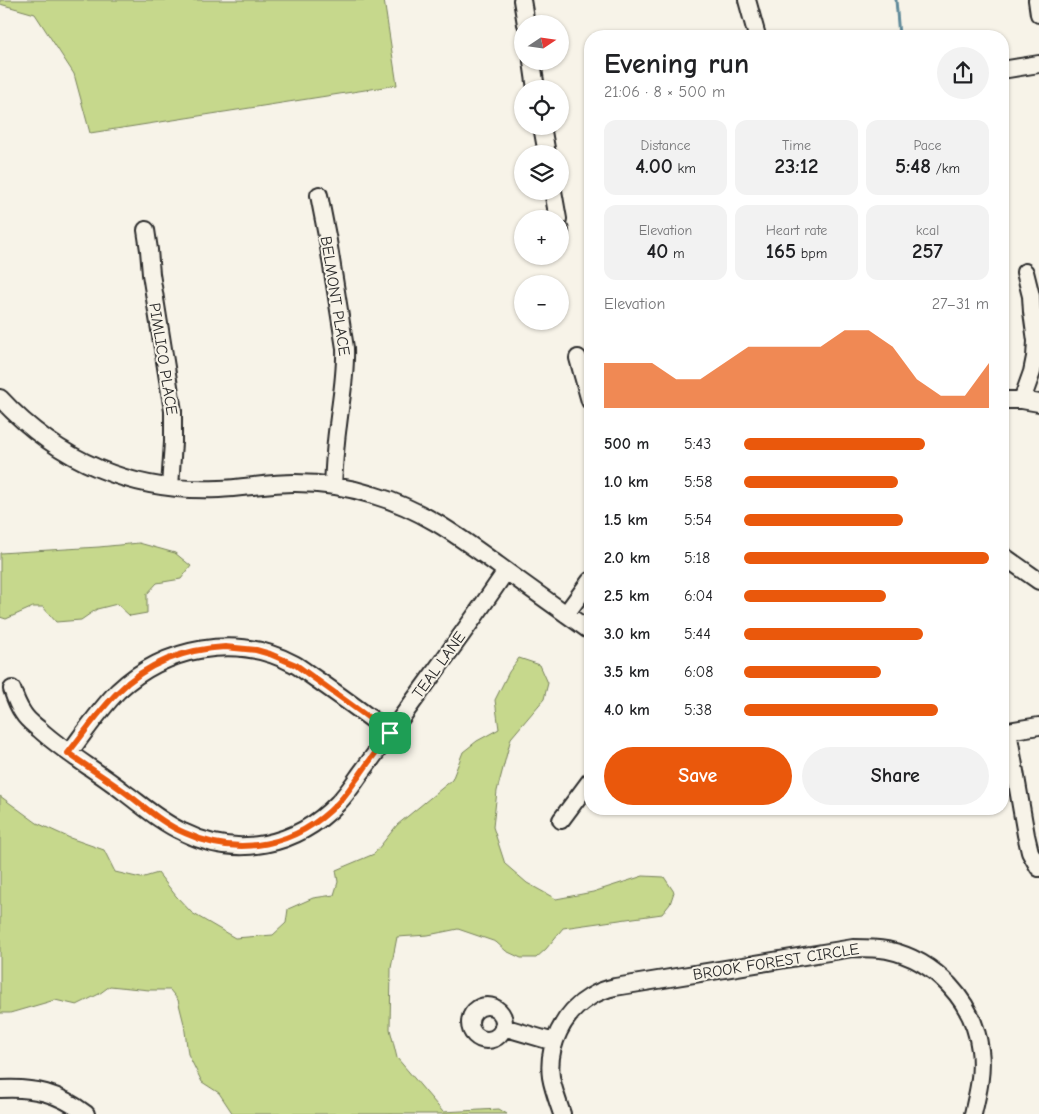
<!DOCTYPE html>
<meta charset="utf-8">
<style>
:root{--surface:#fff;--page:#f2f2f2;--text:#202124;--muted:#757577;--accent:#ea580c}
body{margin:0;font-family:"Comic Neue",sans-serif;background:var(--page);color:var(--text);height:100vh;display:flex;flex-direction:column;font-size:19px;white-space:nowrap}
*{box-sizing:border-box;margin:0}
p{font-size:16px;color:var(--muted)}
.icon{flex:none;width:28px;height:28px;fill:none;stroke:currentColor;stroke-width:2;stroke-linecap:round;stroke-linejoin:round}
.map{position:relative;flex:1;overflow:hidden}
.details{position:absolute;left:584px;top:30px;width:425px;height:785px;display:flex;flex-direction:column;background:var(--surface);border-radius:20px;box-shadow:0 1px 4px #0004}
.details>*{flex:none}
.needle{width:32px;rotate:77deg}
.controls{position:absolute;left:514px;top:15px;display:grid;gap:10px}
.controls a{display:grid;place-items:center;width:55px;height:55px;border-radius:50%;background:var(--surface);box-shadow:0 1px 4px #0004;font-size:25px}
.pin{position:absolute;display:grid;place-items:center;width:42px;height:42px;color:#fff;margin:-21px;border-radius:10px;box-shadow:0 2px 8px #0006}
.round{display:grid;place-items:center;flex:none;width:52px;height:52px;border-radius:26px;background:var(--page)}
.summary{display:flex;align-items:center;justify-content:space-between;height:85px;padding:0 20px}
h1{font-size:28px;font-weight:800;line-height:38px}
.metrics{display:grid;grid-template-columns:repeat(3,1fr);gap:8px;height:85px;padding:5px 20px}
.metrics div{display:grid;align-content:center;border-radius:12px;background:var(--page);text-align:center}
.metrics b{font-size:21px;font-weight:800}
.metrics small{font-size:14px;font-weight:400}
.metrics p{font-size:14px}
.chart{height:140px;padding:10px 20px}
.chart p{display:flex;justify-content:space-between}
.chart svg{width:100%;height:90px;margin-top:5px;fill:var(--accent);opacity:.7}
.cta{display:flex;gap:10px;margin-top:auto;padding:10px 20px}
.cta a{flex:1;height:58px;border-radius:30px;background:var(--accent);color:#fff;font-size:20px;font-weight:800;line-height:58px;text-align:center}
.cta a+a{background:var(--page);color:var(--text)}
ul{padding:0 20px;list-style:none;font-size:16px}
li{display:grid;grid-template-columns:80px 60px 1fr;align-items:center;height:38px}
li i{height:12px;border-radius:6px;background:var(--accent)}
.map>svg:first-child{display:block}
.green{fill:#c6d88c;stroke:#78825c}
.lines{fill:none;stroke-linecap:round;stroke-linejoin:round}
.stream{stroke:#5f8999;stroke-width:3}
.minor-casing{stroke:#2b2b2b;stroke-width:20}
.minor{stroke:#f7f3e8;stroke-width:16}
.route-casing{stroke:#fff;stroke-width:10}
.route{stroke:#ea580c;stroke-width:6}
.labels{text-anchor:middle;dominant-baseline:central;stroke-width:4;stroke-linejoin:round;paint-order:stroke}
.street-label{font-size:16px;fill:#2b2b2b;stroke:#f7f3e8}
</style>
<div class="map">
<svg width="1039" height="1114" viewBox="0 0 1039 1114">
<rect width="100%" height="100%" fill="#f7f3e8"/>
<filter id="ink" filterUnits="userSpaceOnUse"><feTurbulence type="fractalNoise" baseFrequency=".02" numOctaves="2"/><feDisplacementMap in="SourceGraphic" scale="10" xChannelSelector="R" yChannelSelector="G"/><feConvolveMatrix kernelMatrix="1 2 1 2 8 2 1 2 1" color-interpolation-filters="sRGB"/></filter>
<g filter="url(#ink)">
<!-- green -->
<path class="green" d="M0 0H384L397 85 90 133 74 74 35 14 0 4Z
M139 543 175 553 191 566 181 579 157 583 147 594V613L130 616 117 604 97 609 81 620 56 622 43 607H33L6 619 0 617V553L99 547Z
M519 658 540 665 548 683 544 699 511 738 497 791 493 827 505 864 527 883 556 899 593 892 643 876 664 877 674 892 670 904 662 914 563 928 546 949 536 958H521L506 951 496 942 458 929 428 935 397 937 391 968 390 1029 397 1058 443 1112 499 1109 507 1114H233L219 1093 202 1082 188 1054 184 1024 178 1000 170 990H149L110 986 99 994 77 1005 55 1000 10 1013H0V796L37 823 70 838 104 850 115 872 141 878 158 873 176 896 192 913 235 938 273 935 286 923 288 909 313 898 334 895 338 882 336 870 374 854 397 825 452 780 463 752 477 741 499 729 495 700 509 672Z"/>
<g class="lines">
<!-- stream -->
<path class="stream" d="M896 0 899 36"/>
<defs>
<path id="minor" d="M522 0 526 24
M747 0 757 36
M1037 0 1039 14
M532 61 536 89
M1002 70 1039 64
M542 126 547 154
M553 191 558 219
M319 195 328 241 345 348C346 374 341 399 338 425 335 445 334 466 333 486
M146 230 149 250 151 274 173 411V442L170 487
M560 230V233
M578 358 590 401
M0 398C58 461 133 493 219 489 244 488 269 483 295 483 321 483 348 487 373 495 422 509 458 536 498 565 528 587 559 609 590 631
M1002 400H1022L1039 403
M1022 400 1032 372 1035 357 1036 341 1032 312 1031 296 1025 272
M1002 555 1039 581
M566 614 590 581
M12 689C15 698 18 706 23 713 27 720 33 724 39 729 65 753 96 770 124 792 143 806 161 822 183 832 237 859 297 846 338 803 347 794 354 783 361 773 374 756 386 738 399 721 435 671 472 622 506 571
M1008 731 1026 835 1030 852 1039 868
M1002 732 1039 726
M69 753C84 733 100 709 118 691 165 647 237 633 294 664 303 669 311 676 319 681 343 698 367 715 390 733
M561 820 590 781
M470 1023a17 17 0 1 1 34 0a17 17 0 1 1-34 0Z
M503 1027 554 1042
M0 1089C34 1087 59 1093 86 1114
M562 1114C558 1102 553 1089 551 1077 547 1046 563 1013 590 997 598 992 606 989 615 987L853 948C865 948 876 948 887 950 935 960 974 1001 980 1050 983 1072 978 1093 973 1114"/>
</defs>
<!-- minor casing -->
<use href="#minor" class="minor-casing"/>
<!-- minor -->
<use href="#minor" class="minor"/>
</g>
</g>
<g class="lines" filter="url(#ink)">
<defs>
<path id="route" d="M225 647 256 650 270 654 296 665 390 733C380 747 369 761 359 776 352 785 346 795 338 803 297 846 239 858 185 833 161 823 143 805 122 790 104 777 86 766 68 753 84 733 99 711 117 693 146 663 185 649 225 647Z"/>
</defs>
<!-- route casing -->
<use href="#route" class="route-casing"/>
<!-- route -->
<use href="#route" class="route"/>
</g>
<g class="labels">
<!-- street labels -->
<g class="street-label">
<text transform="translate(335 296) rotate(81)">BELMONT PLACE</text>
<text transform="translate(163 359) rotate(81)">PIMLICO PLACE</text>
<text transform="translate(439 665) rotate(-54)">TEAL LANE</text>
<text transform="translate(776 962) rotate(-9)">BROOK FOREST CIRCLE</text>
</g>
</g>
</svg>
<div class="controls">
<a><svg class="needle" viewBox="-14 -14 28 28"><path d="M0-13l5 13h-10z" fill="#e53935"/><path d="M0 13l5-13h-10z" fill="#757577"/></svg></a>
<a><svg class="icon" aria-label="locate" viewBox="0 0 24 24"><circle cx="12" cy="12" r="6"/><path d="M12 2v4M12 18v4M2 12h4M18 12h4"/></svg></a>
<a><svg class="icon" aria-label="layers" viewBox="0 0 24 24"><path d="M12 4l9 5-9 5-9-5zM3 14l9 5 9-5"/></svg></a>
<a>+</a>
<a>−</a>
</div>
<div class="pin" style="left:390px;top:733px;background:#1e9e55"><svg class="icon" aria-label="arrive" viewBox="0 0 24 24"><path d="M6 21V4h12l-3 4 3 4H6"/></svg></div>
<section class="details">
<div class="summary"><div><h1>Evening run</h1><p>21:06 · 8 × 500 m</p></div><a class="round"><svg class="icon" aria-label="share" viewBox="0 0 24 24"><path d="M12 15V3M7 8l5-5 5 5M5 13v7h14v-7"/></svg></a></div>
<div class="metrics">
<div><p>Distance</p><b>4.00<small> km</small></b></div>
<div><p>Time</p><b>23:12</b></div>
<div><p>Pace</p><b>5:48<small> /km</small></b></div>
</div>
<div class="metrics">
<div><p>Elevation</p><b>40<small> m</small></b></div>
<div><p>Heart rate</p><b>165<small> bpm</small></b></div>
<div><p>kcal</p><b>257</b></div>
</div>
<div class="chart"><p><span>Elevation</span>27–31 m</p>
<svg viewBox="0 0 160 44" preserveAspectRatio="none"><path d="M0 44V22L10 22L20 22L30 30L40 30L50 22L60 14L70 14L80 14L90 14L100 6L110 6L120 14L130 30L140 38L150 38L160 22V44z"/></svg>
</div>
<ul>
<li><b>500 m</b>5:43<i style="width:74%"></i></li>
<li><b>1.0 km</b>5:58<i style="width:63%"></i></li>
<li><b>1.5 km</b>5:54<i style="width:65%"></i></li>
<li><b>2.0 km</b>5:18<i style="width:100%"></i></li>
<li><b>2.5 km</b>6:04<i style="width:58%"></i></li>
<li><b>3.0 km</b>5:44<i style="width:73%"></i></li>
<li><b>3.5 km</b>6:08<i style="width:56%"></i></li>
<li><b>4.0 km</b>5:38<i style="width:79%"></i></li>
</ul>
<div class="cta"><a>Save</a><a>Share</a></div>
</section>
</div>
